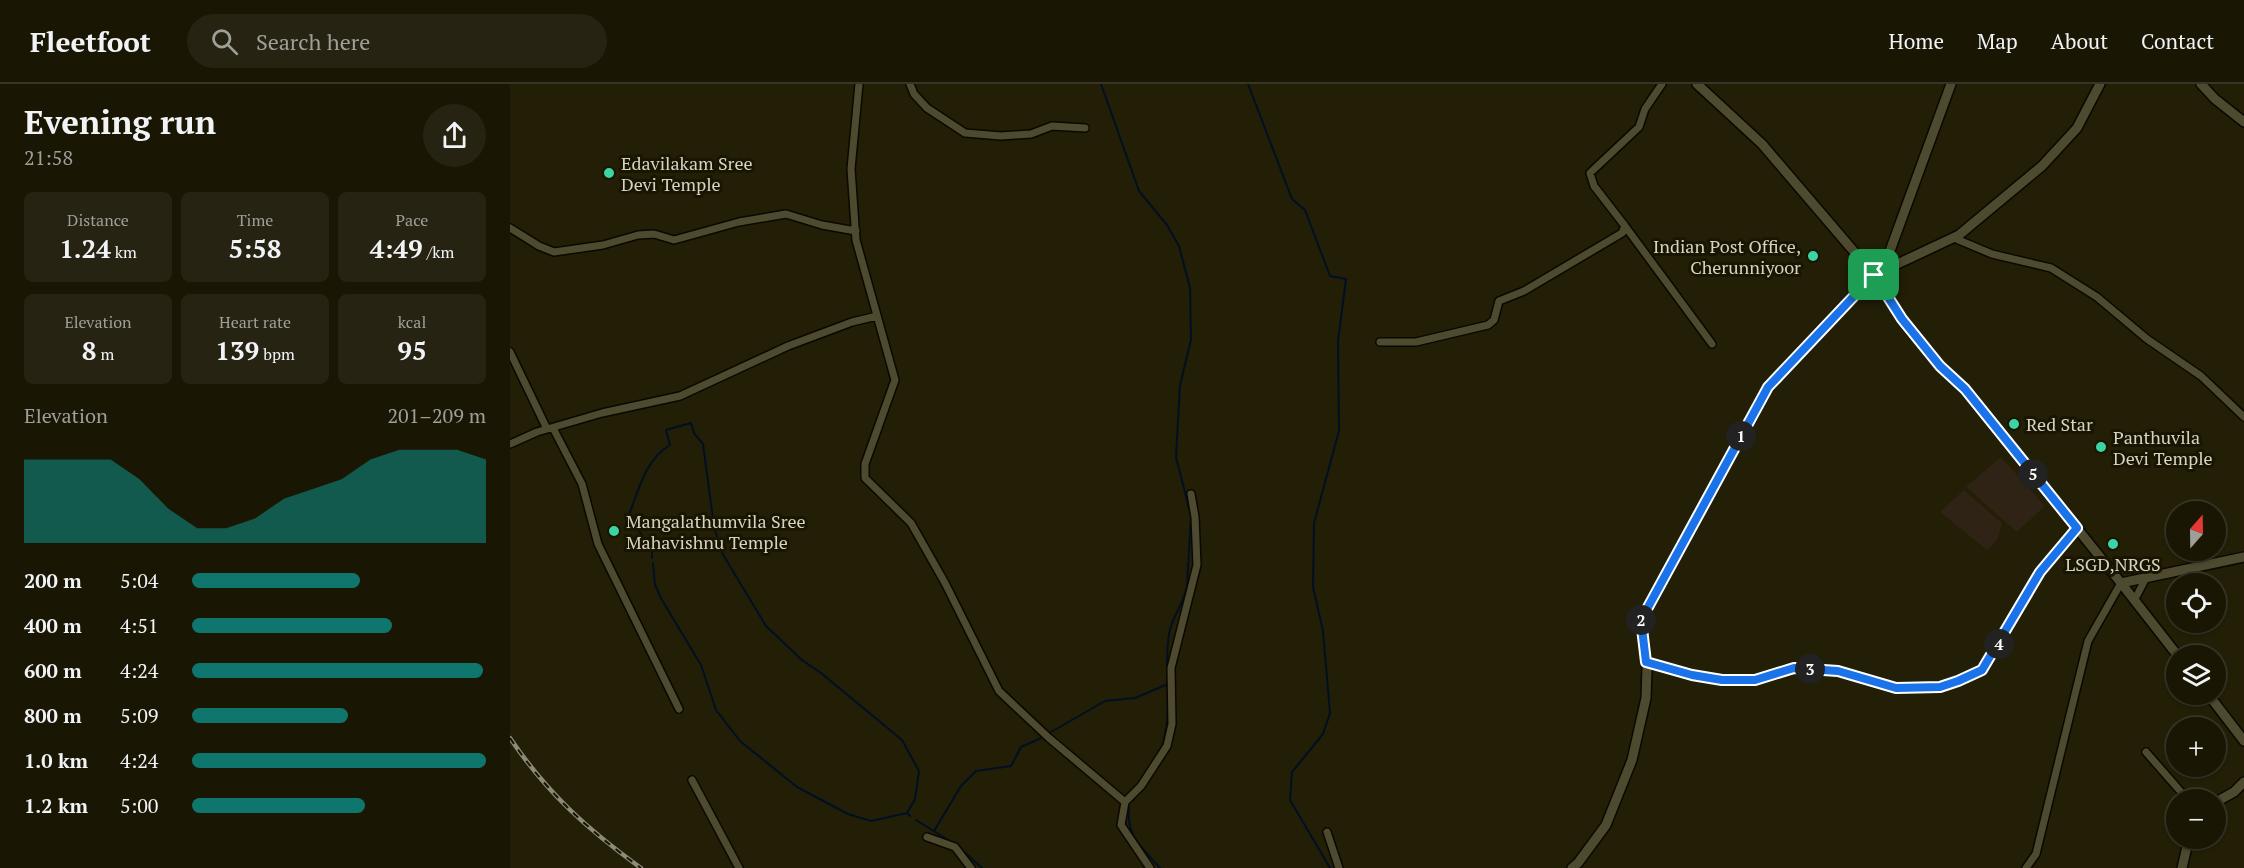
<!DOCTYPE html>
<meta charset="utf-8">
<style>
:root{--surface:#1a1604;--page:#272313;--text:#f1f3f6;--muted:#9f9f9a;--line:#383526;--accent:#0f766e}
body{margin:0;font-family:"PT Serif",serif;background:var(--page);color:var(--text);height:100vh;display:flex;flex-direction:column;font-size:22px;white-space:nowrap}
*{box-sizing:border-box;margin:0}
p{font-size:20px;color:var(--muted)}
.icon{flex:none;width:33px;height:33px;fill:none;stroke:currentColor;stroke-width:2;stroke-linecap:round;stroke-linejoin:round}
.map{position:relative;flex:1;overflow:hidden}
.drawer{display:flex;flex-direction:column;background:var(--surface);width:510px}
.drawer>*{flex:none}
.needle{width:39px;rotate:20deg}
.controls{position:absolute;left:1656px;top:417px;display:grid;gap:12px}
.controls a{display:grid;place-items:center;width:60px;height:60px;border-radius:50%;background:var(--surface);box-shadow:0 2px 4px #0004,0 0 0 2px var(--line);font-size:30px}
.pin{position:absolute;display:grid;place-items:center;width:51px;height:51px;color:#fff;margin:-26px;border-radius:12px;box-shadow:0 3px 9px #0006}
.km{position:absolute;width:30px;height:30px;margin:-15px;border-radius:50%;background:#222;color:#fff;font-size:16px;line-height:30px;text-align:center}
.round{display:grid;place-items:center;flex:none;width:63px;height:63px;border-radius:32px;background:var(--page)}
.headline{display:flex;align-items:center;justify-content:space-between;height:102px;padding:0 24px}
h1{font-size:33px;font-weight:700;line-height:45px}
.metrics{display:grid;grid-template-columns:repeat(3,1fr);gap:9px;height:102px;padding:6px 24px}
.metrics div{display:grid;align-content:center;border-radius:9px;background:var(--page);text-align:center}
.metrics b{font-size:26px;font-weight:700}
.metrics small{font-size:16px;font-weight:400}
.metrics p{font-size:16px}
.chart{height:168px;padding:12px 24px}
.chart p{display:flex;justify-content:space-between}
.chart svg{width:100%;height:108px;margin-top:6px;fill:var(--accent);opacity:.7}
ul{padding:0 24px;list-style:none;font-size:20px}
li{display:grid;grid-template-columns:96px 72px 1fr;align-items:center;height:45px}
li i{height:15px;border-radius:8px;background:var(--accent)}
header{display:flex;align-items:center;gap:36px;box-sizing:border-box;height:84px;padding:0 30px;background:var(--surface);border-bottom:2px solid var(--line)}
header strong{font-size:28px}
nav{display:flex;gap:33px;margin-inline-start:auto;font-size:21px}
.search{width:420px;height:54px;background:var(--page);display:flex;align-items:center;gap:15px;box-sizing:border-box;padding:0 21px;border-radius:33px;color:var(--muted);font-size:22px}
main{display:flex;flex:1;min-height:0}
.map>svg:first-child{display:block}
.education{fill:#2e2314}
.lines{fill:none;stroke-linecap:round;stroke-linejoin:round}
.stream{stroke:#001023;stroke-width:2}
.street-casing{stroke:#0c0800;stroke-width:10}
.secondary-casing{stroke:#0c0800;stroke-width:12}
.street{stroke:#4e4a30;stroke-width:7}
.secondary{stroke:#4e4a30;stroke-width:9}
.rail-casing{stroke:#8e8a78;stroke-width:4.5}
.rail{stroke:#191500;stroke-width:2;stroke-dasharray:7;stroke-linecap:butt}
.route-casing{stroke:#fff;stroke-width:12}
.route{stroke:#1a73e8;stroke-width:8}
.poi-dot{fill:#3cd4a4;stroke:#191500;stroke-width:2}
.labels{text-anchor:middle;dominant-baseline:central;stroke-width:6;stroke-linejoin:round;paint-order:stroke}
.poi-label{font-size:18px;fill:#d5d3c4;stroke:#191500;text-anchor:start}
</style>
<header>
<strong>Fleetfoot</strong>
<div class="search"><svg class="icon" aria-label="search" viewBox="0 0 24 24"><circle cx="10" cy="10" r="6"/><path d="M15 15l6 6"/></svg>Search here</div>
<nav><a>Home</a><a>Map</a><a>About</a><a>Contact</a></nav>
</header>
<main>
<section class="drawer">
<div class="headline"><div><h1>Evening run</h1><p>21:58</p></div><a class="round"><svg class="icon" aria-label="share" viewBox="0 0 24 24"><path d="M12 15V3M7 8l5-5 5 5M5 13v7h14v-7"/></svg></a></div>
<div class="metrics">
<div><p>Distance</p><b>1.24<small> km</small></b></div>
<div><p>Time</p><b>5:58</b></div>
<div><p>Pace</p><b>4:49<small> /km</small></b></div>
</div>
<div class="metrics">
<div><p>Elevation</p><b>8<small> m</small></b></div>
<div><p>Heart rate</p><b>139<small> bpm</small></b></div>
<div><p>kcal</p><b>95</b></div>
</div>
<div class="chart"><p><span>Elevation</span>201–209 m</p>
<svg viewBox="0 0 160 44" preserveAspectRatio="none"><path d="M0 44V10L10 10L20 10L30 10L40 18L50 30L60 38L70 38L80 34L90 26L100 22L110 18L120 10L130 6L140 6L150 6L160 10V44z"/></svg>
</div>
<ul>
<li><b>200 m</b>5:04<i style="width:57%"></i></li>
<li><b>400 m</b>4:51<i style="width:68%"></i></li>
<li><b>600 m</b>4:24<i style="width:99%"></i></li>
<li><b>800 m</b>5:09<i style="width:53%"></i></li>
<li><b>1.0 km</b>4:24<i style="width:100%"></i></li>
<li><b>1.2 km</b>5:00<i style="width:59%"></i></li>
</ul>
</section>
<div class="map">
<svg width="1734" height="784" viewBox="0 0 1734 784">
<rect width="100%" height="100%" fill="#231e06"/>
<!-- education -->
<path class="education" d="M1491 373 1535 422 1507 448 1456 403Z
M1454 406 1492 439 1488 455 1477 466 1430 428Z"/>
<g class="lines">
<!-- stream -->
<path class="stream" d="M591 0 629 107 657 141 669 162 680 204 681 256 670 301 666 373 681 432 677 502C674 520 662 532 659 550 653 588 664 629 651 666
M738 0 782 115 795 126 820 192 836 195 828 257 829 347 804 439 803 503 813 547 820 629 813 650 782 688 780 716 820 784
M212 469 256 542 292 576 311 589 392 656 409 687 405 715 397 729 400 732
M142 474V467L119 431C129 405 135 376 160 361L156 346 181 339 184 349 193 360 204 442 210 463
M143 479 145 501 152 516 191 581 206 626 230 657 287 703 338 730 361 737 397 729
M541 648 595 617 625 614 658 600
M619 723C616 753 632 763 650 784
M406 736 443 759
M424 747 451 702 466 687 501 682 511 663 531 654
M450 764 472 784"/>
<defs>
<path id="street" d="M349 0 341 85 346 156 385 296 355 380V394L401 439 435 499 489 607 539 654 615 718 611 741 640 784
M400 0 404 10 417 24 455 49 491 52 521 50 542 42 575 44
M1115 142 1202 260
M0 144 29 162 44 168 93 161 128 151 144 150 164 156 229 138 276 130 312 141 346 147
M1444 154 1482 170 1541 184 1587 213 1637 255 1691 292 1734 333
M870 258H906L978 241 984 236 989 217 1014 207 1112 149 1115 142 1084 102 1080 89 1129 43 1135 25 1152 0
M0 268 37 345
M43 344 72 400 88 460 169 625
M0 360 27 348 92 329 170 312 278 262 342 238 367 232
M1625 515 1636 494
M1136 578 1182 591 1212 596H1245L1284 584 1328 587 1386 604 1430 603 1448 597 1472 587 1530 488 1567 444
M1636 668 1678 716
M182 696 229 784
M615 718 631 702 657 662 662 640 661 584 687 481 685 433 681 410
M817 748 829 784
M417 753 445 763 461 784
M1516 784 1526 770 1578 557 1611 499"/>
<path id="secondary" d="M1187 0 1252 60 1364 191 1392 235 1430 282 1455 305 1611 499 1734 473
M1691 0 1705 15 1734 38
M1373 186 1441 0
M1611 499 1668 572
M1698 610 1734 657
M1706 718 1724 708 1734 698
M1062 784 1068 779 1096 741 1122 676 1136 614 1137 584 1131 536 1258 303 1364 191 1449 151 1532 82 1567 44 1590 0
M1672 784 1679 754"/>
</defs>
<!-- street casing -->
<use href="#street" class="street-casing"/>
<!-- secondary casing -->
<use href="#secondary" class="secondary-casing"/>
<!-- street -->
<use href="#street" class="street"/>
<!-- secondary -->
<use href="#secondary" class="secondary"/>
<defs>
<path id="rail" d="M0 654C37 709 77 745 131 784"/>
</defs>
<!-- rail casing -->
<use href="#rail" class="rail-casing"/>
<!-- rail -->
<use href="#rail" class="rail"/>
</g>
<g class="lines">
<defs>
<path id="route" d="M1364 191 1392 235 1430 282 1455 305 1567 444 1530 488 1472 586 1448 597 1430 603 1386 604 1328 587 1284 584 1245 596H1212L1182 591 1136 578 1131 536 1258 303Z"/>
</defs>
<!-- route casing -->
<use href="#route" class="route-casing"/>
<!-- route -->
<use href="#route" class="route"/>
</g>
<!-- markers -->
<g class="poi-dot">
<circle cx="99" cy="89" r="6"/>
<circle cx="1303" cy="172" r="6"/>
<circle cx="1504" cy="340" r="6"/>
<circle cx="1591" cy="363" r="6"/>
<circle cx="104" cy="447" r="6"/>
<circle cx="1603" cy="460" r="6"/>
</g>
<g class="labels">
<!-- poi labels -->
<g class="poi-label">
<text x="111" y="79">Edavilakam Sree<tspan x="111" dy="21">Devi Temple</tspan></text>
<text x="1291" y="162" text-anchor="end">Indian Post Office,<tspan x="1291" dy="21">Cherunniyoor</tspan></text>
<text x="1516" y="340">Red Star</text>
<text x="1603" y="353">Panthuvila<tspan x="1603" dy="21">Devi Temple</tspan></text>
<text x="116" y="437">Mangalathumvila Sree<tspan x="116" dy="21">Mahavishnu Temple</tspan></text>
<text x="1603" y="480" text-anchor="middle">LSGD,NRGS</text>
</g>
</g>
</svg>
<div class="controls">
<a><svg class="needle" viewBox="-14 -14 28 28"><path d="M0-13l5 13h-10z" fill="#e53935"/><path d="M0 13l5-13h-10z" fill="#9f9f9a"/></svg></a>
<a><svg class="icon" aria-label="locate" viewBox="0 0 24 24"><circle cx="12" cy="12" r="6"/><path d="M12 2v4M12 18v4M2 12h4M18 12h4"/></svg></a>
<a><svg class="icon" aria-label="layers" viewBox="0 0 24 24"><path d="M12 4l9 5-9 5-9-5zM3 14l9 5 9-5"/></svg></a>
<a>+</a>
<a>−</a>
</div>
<div class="pin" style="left:1364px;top:191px;background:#1e9e55"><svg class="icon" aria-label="arrive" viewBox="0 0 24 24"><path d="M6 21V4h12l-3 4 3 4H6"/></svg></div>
<b class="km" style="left:1231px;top:352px">1</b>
<b class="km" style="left:1131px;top:536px">2</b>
<b class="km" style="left:1300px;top:585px">3</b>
<b class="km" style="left:1489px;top:560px">4</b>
<b class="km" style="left:1523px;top:390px">5</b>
</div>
</main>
